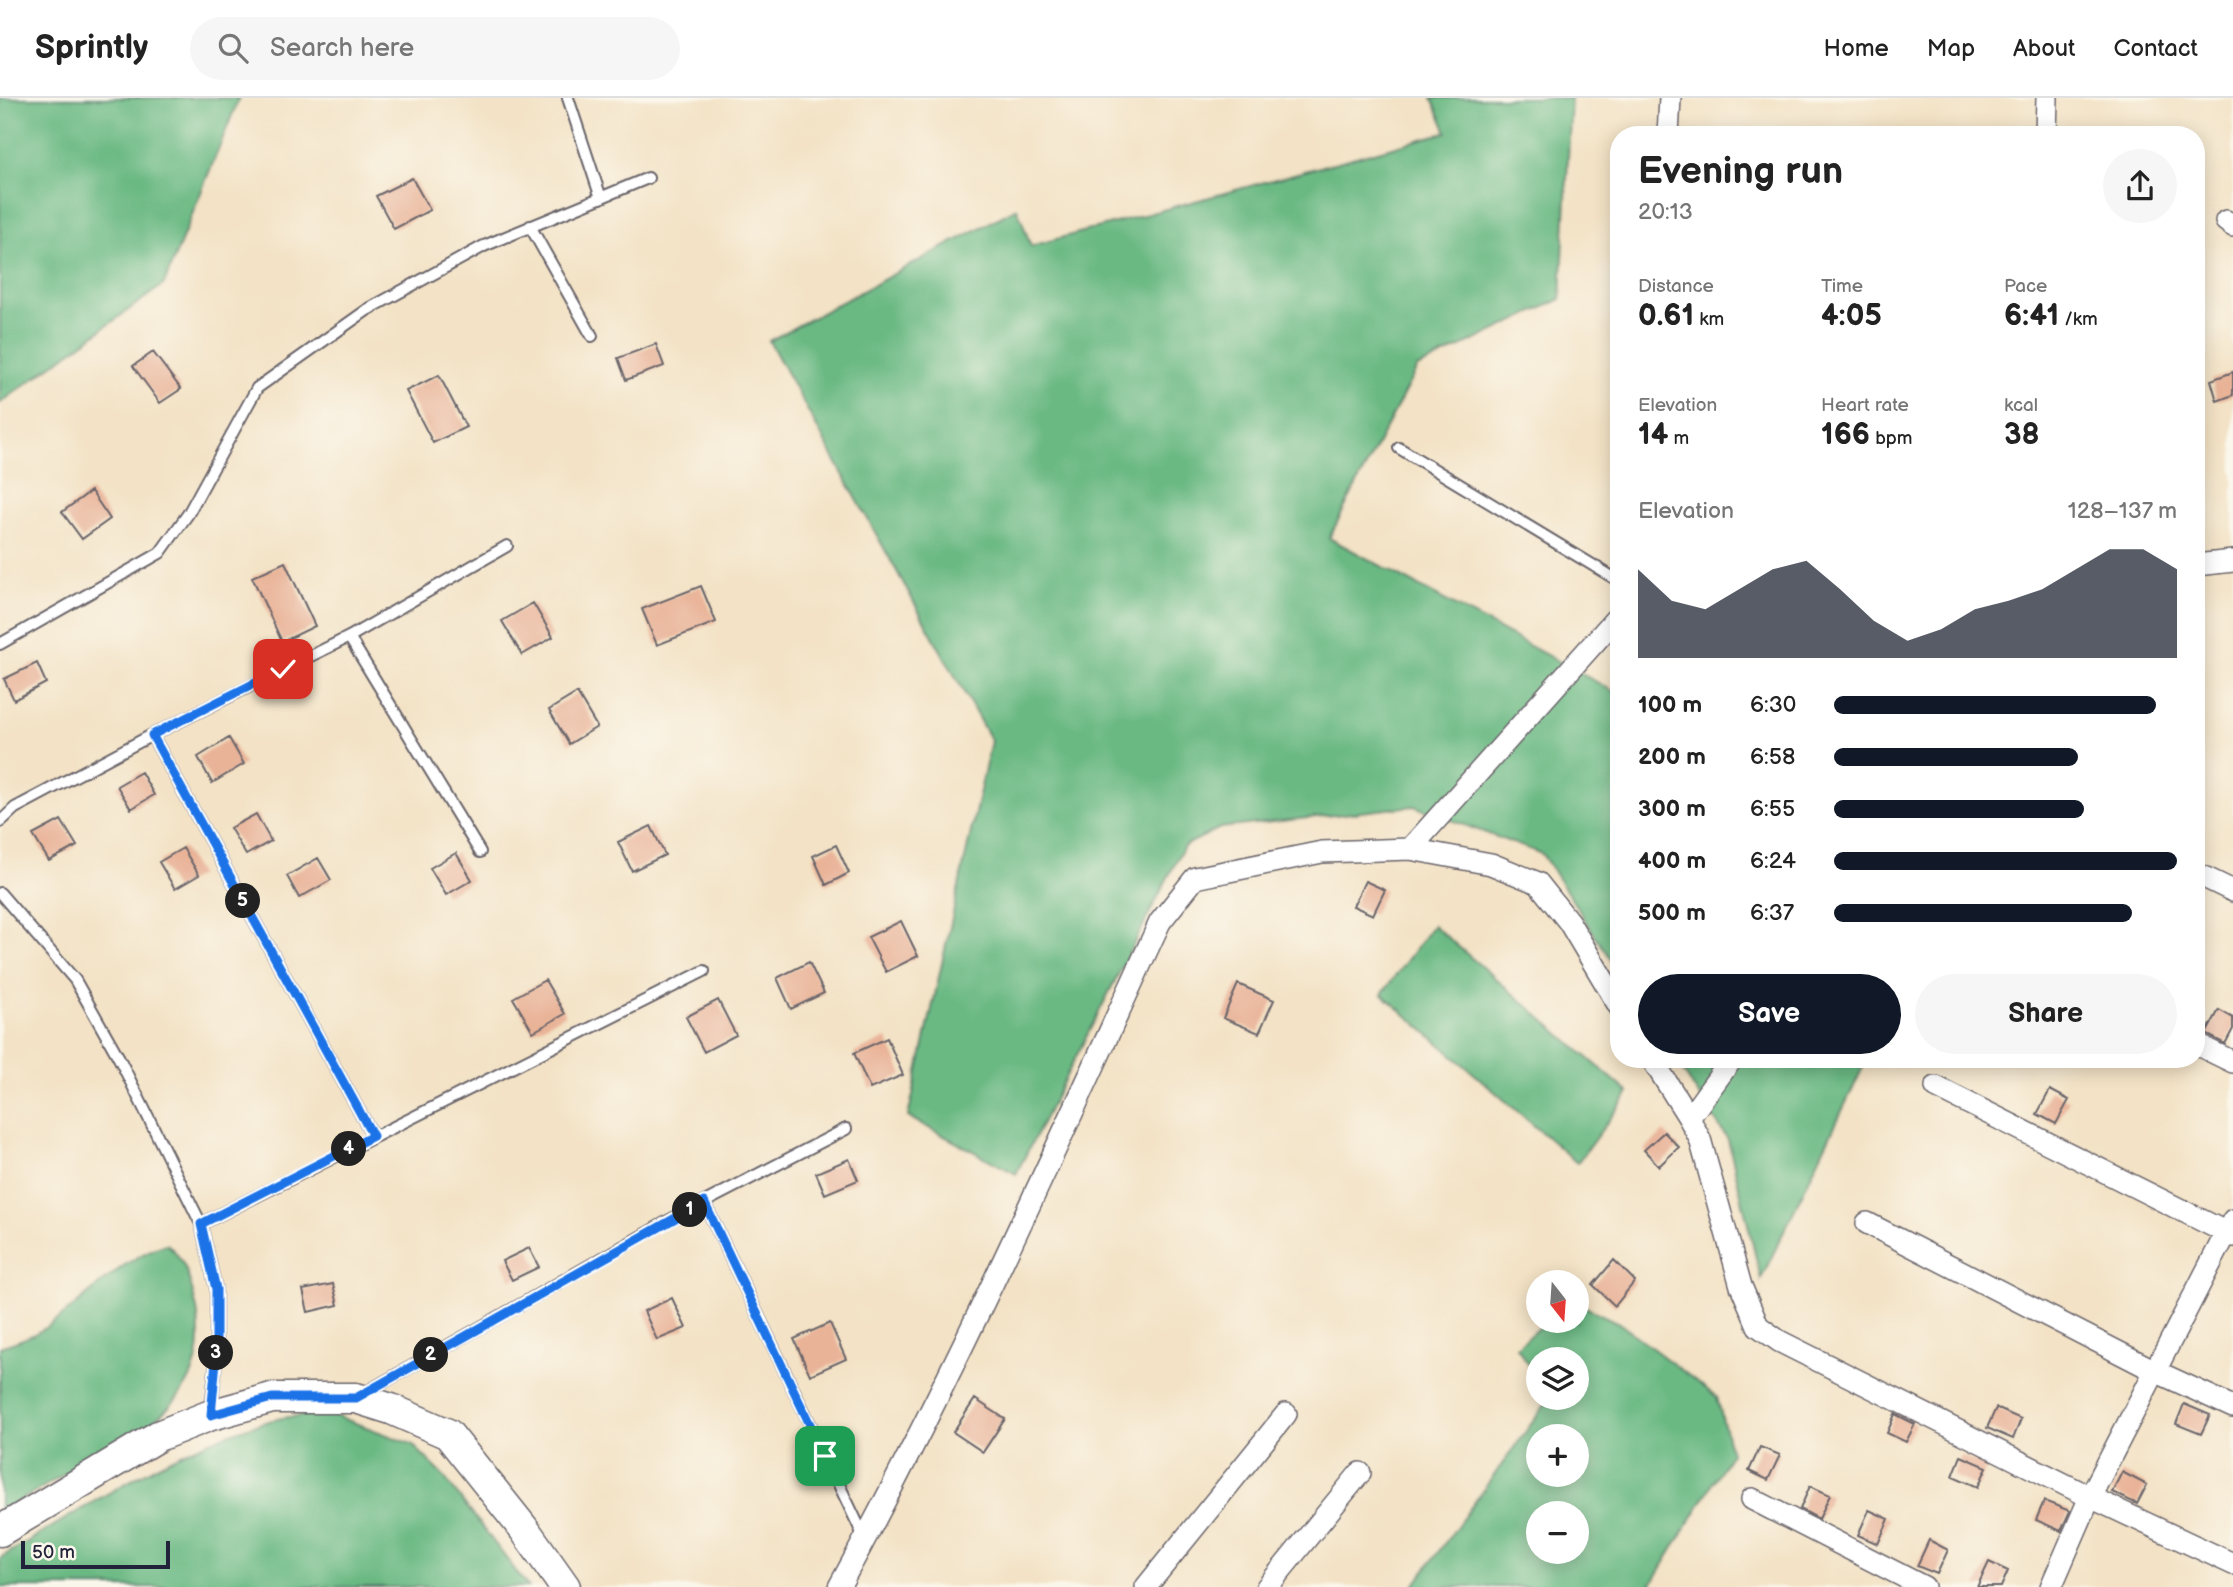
<!DOCTYPE html>
<meta charset="utf-8">
<style>
:root{--surface:#fff;--page:#f6f6f6;--text:#222;--muted:#767676;--line:#e0e0e0;--accent:#111827}
body{margin:0;font-family:"Balsamiq Sans",sans-serif;background:var(--page);color:var(--text);height:100vh;display:flex;flex-direction:column;font-size:26px;white-space:nowrap}
*{box-sizing:border-box;margin:0}
p{font-size:23px;color:var(--muted)}
.icon{flex:none;width:38px;height:38px;fill:none;stroke:currentColor;stroke-width:2;stroke-linecap:round;stroke-linejoin:round}
.map{position:relative;flex:1;overflow:hidden}
.side{position:absolute;left:1610px;top:28px;width:595px;height:942px;display:flex;flex-direction:column;background:var(--surface);border-radius:28px;box-shadow:0 4px 18px #0003}
.side>*{flex:none}
.needle{width:46px;rotate:163deg}
.fabs{position:absolute;left:1526px;top:1172px;display:grid;gap:14px}
.fabs a{display:grid;place-items:center;width:63px;height:63px;border-radius:50%;background:var(--surface);box-shadow:0 4px 18px #0003;font-size:35px}
.scale{position:absolute;left:21px;bottom:18px;width:149px;box-sizing:border-box;padding-left:7px;border:4px solid #22223b;border-top:0;font-size:19px;line-height:24px;white-space:nowrap;color:#22223b;-webkit-text-stroke:5px #fbf7ec;paint-order:stroke}
.pin{position:absolute;display:grid;place-items:center;width:60px;height:60px;color:#fff;margin:-30px;border-radius:14px;box-shadow:0 4px 10px #0006}
.km{position:absolute;width:35px;height:35px;margin:-18px;border-radius:50%;background:#222;color:#fff;font-size:19px;line-height:35px;text-align:center}
.round{display:grid;place-items:center;flex:none;width:74px;height:74px;border-radius:37px;background:var(--page)}
.head{display:flex;align-items:center;justify-content:space-between;height:119px;padding:0 28px}
h1{font-size:38px;font-weight:800;line-height:52px}
.metrics{display:grid;grid-template-columns:repeat(3,1fr);gap:10px;height:119px;padding:7px 28px}
.metrics div{display:grid;align-content:center}
.metrics b{font-size:30px;font-weight:800}
.metrics small{font-size:19px;font-weight:400}
.metrics p{font-size:19px}
.chart{height:196px;padding:14px 28px}
.chart p{display:flex;justify-content:space-between}
.chart svg{width:100%;height:126px;margin-top:7px;fill:var(--accent);opacity:.7}
.primary-button{display:flex;gap:14px;margin-top:auto;padding:14px 28px}
.primary-button a{flex:1;height:80px;border-radius:42px;background:var(--accent);color:#fff;font-size:28px;font-weight:800;line-height:80px;text-align:center}
.primary-button a+a{background:var(--page);color:var(--text)}
ul{padding:0 28px;list-style:none;font-size:23px}
li{display:grid;grid-template-columns:112px 84px 1fr;align-items:center;height:52px}
li i{height:18px;border-radius:9px;background:var(--accent)}
header{display:flex;align-items:center;gap:42px;box-sizing:border-box;height:98px;padding:0 35px;background:var(--surface);border-bottom:2px solid var(--line)}
header strong{font-size:33px}
nav{display:flex;gap:38px;margin-inline-start:auto;font-size:24px}
.search{width:490px;height:63px;background:var(--page);display:flex;align-items:center;gap:18px;box-sizing:border-box;padding:0 24px;border-radius:38px;color:var(--muted);font-size:26px}
.map>svg:first-child{display:block}
.forest{fill:#6bb983;stroke:#466e5f;stroke-width:2;fill-rule:evenodd}
.building{fill:#e9b398}
.lines{fill:none;stroke-linecap:round;stroke-linejoin:round}
.service-casing{stroke:#6b656b;stroke-width:14}
.minor-casing{stroke:#6b656b;stroke-width:24}
.secondary-casing{stroke:#6b656b;stroke-width:33}
.service{stroke:#fff;stroke-width:10}
.minor{stroke:#fff;stroke-width:21}
.secondary{stroke:#fff;stroke-width:30}
.route-casing{stroke:#fff;stroke-width:14}
.route{stroke:#1a73e8;stroke-width:9}
</style>
<header>
<strong>Sprintly</strong>
<div class="search"><svg class="icon" aria-label="search" viewBox="0 0 24 24"><circle cx="10" cy="10" r="6"/><path d="M15 15l6 6"/></svg>Search here</div>
<nav><a>Home</a><a>Map</a><a>About</a><a>Contact</a></nav>
</header>
<div class="map">
<svg width="2233" height="1489" viewBox="0 0 2233 1489">
<rect width="100%" height="100%" fill="#fbf7ec"/>
<filter id="ink" filterUnits="userSpaceOnUse"><feTurbulence type="fractalNoise" baseFrequency=".0143" numOctaves="2"/><feDisplacementMap in="SourceGraphic" scale="14" xChannelSelector="R" yChannelSelector="G"/><feConvolveMatrix kernelMatrix="1 2 1 2 8 2 1 2 1" color-interpolation-filters="sRGB"/></filter>
<filter id="wash" filterUnits="userSpaceOnUse"><feTurbulence type="fractalNoise" baseFrequency=".00686" numOctaves="4" result="noise"/><feDisplacementMap in="SourceGraphic" scale="28" xChannelSelector="R" yChannelSelector="G"/><feGaussianBlur stdDeviation="1.57" result="paint"/><feColorMatrix in="noise" values="0 0 0 0 0 0 0 0 0 0 0 0 0 0 0 0 0 1.4 0 .05"/><feComposite in="paint" operator="in"/></filter>
<g filter="url(#wash)">
<rect width="100%" height="100%" fill="#f3e2c5"/>
<!-- forest -->
<path class="forest" d="M0 0H239L164 186 0 305Z
M1432 0H1571L1561 201 1417 270 1329 440 1619 596V874L1542 756 1414 708 1220 730 1184 748 1016 1076 908 1019 991 643 769 243 1017 110 1031 148 1447 34Z
M1433 827 1629 995 1577 1065 1382 896Z
M1675 961H1867L1761 1181 1728 1042Z
M167 1146C188 1165 189 1182 196 1207 199 1218 199 1228 199 1239 200 1304 141 1332 93 1360 62 1378 31 1396 0 1414V1249C16 1244 31 1239 45 1230 87 1203 118 1161 167 1146Z
M1577 1205 1619 1225 1717 1299 1731 1355 1650 1489H1413L1550 1300H1577V1262H1538V1281L1517 1249 1546 1223H1577ZM1538 1339H1577V1377H1538ZM1538 1416H1577V1454H1538Z
M331 1316 412 1346 441 1375 528 1489H0V1460C86 1410 184 1341 282 1320 298 1317 315 1317 331 1316Z"/>
<g id="blocks">
<!-- building -->
<path class="building" d="M412 80 430 112 394 131 376 98Z
M656 246 664 268 626 282 618 260Z
M153 254 181 291 160 305 133 268Z
M2233 274V297L2217 303 2211 282Z
M439 277 466 329 433 345 406 293Z
M91 393 110 421 82 441 62 414Z
M285 464 315 528 282 544 252 479Z
M701 488 716 524 657 547 642 511Z
M533 505 553 539 522 557 502 523Z
M37 565 46 585 14 602 4 581Z
M577 595 597 629 569 646 549 612Z
M229 640 244 666 212 685 198 659Z
M141 674 154 697 131 711 117 688Z
M256 716 271 743 246 757 230 730Z
M61 722 77 748 49 763 33 737Z
M651 728 665 757 632 773 618 744Z
M836 747 849 775 826 787 813 758Z
M183 750 199 777 175 791 159 764Z
M456 755 472 782 446 797 430 770Z
M318 760 331 782 299 800 287 778Z
M1365 783 1385 792 1373 817 1353 808Z
M901 823 918 858 886 874 868 839Z
M809 864 824 895 791 911 777 880Z
M545 882 565 916 533 934 513 900Z
M1238 886 1274 902 1259 935 1223 920Z
M718 902 736 937 704 954 686 919Z
M2219 912 2233 920V931L2225 946 2206 936Z
M887 940 903 977 870 991 854 955Z
M2050 992 2069 1002 2056 1026 2037 1016Z
M1664 1034 1679 1049 1659 1068 1644 1052Z
M849 1061 858 1082 825 1096 816 1075Z
M529 1150 539 1169 512 1182 502 1163Z
M1614 1162 1635 1183 1615 1208 1593 1187Z
M333 1186 338 1207 308 1214 303 1192Z
M672 1200 686 1230 657 1242 644 1213Z
M830 1225 846 1261 810 1277 794 1241Z
M975 1301 1005 1321 983 1354 953 1334Z
M2184 1306 2210 1317 2201 1336 2176 1326Z
M1996 1310 2021 1321 2013 1341 1987 1330Z
M1895 1316 1915 1326 1906 1344 1887 1335Z
M1760 1349 1780 1357 1768 1382 1749 1373Z
M1961 1358 1987 1369 1978 1389 1953 1378Z
M2122 1374 2147 1387 2137 1406 2112 1394Z
M1810 1388 1830 1397 1819 1421 1800 1411Z
M2044 1403 2070 1413 2061 1433 2036 1422Z
M1869 1412 1889 1421 1878 1446 1858 1437Z
M1929 1442 1948 1452 1937 1476 1917 1468Z
M1989 1464 2008 1473 2001 1489H1977Z"/>
</g>
</g>
<g filter="url(#ink)">
<use href="#blocks" fill-opacity="0" stroke="#6b656b" stroke-width="2"/>
<g class="lines">
<defs>
<path id="service" d="M568 0 601 100
M530 128 592 238
M1399 350 1619 483
M349 539 480 754
M0 546 160 455 188 416 257 290 367 212 484 148 648 80
M152 637 373 1038
M0 724 15 710 152 637 349 539 507 448
M0 795 75 882 119 960 201 1126 216 1191V1263L211 1313
M704 1104 864 1439
M201 1126 704 873
M361 1297 668 1123 846 1031"/>
<path id="minor" d="M1668 37 1670 0
M2046 37 2047 0
M2226 123 2233 128
M2196 467 2233 463
M1410 751 1619 517
M2196 775 2233 793
M2196 946 2233 964
M1652 961 1689 1020 1732 961
M1936 989 2233 1138
M1689 1020 1700 1041 1741 1188 1758 1228 1779 1243 2090 1399 2233 1466
M1867 1125 2155 1273 2233 1309
M1752 1401 1924 1489
M839 1489C957 1273 1057 1047 1160 824L1195 780 1322 754 1410 751 1491 766 1538 785 1569 824 1619 908
M1146 1489 1286 1316
M1267 1489 1360 1375
M2051 1489 2090 1399 2233 1122"/>
<path id="secondary" d="M0 1433 158 1338 211 1317 272 1300H356L391 1311 448 1336 524 1431 565 1489"/>
</defs>
<!-- service casing -->
<use href="#service" class="service-casing"/>
<!-- minor casing -->
<use href="#minor" class="minor-casing"/>
<!-- secondary casing -->
<use href="#secondary" class="secondary-casing"/>
<!-- service -->
<use href="#service" class="service"/>
<!-- minor -->
<use href="#minor" class="minor"/>
<!-- secondary -->
<use href="#secondary" class="secondary"/>
</g>
</g>
<g class="lines" filter="url(#ink)">
<defs>
<path id="route" d="M283 571 152 637 373 1038 201 1126 216 1191V1263L211 1317 272 1300H356L704 1104 825 1358"/>
</defs>
<!-- route casing -->
<use href="#route" class="route-casing"/>
<!-- route -->
<use href="#route" class="route"/>
</g>
</svg>
<div class="fabs">
<a><svg class="needle" viewBox="-14 -14 28 28"><path d="M0-13l5 13h-10z" fill="#e53935"/><path d="M0 13l5-13h-10z" fill="#767676"/></svg></a>
<a><svg class="icon" aria-label="layers" viewBox="0 0 24 24"><path d="M12 4l9 5-9 5-9-5zM3 14l9 5 9-5"/></svg></a>
<a>+</a>
<a>−</a>
</div>
<div class="scale">50 m</div>
<div class="pin" style="left:825px;top:1358px;background:#1e9e55"><svg class="icon" aria-label="arrive" viewBox="0 0 24 24"><path d="M6 21V4h12l-3 4 3 4H6"/></svg></div>
<div class="pin" style="left:283px;top:571px;background:#d93025"><svg class="icon" aria-label="check" viewBox="0 0 24 24"><path d="M5 12l5 5 9-10"/></svg></div>
<b class="km" style="left:690px;top:1112px">1</b>
<b class="km" style="left:431px;top:1257px">2</b>
<b class="km" style="left:216px;top:1255px">3</b>
<b class="km" style="left:349px;top:1051px">4</b>
<b class="km" style="left:243px;top:803px">5</b>
<section class="side">
<div class="head"><div><h1>Evening run</h1><p>20:13</p></div><a class="round"><svg class="icon" aria-label="share" viewBox="0 0 24 24"><path d="M12 15V3M7 8l5-5 5 5M5 13v7h14v-7"/></svg></a></div>
<div class="metrics">
<div><p>Distance</p><b>0.61<small> km</small></b></div>
<div><p>Time</p><b>4:05</b></div>
<div><p>Pace</p><b>6:41<small> /km</small></b></div>
</div>
<div class="metrics">
<div><p>Elevation</p><b>14<small> m</small></b></div>
<div><p>Heart rate</p><b>166<small> bpm</small></b></div>
<div><p>kcal</p><b>38</b></div>
</div>
<div class="chart"><p><span>Elevation</span>128–137 m</p>
<svg viewBox="0 0 160 44" preserveAspectRatio="none"><path d="M0 44V13L10 24L20 27L30 20L40 13L50 10L60 20L70 31L80 38L90 34L100 27L110 24L120 20L130 13L140 6L150 6L160 13V44z"/></svg>
</div>
<ul>
<li><b>100 m</b>6:30<i style="width:94%"></i></li>
<li><b>200 m</b>6:58<i style="width:71%"></i></li>
<li><b>300 m</b>6:55<i style="width:73%"></i></li>
<li><b>400 m</b>6:24<i style="width:100%"></i></li>
<li><b>500 m</b>6:37<i style="width:87%"></i></li>
</ul>
<div class="primary-button"><a>Save</a><a>Share</a></div>
</section>
</div>
